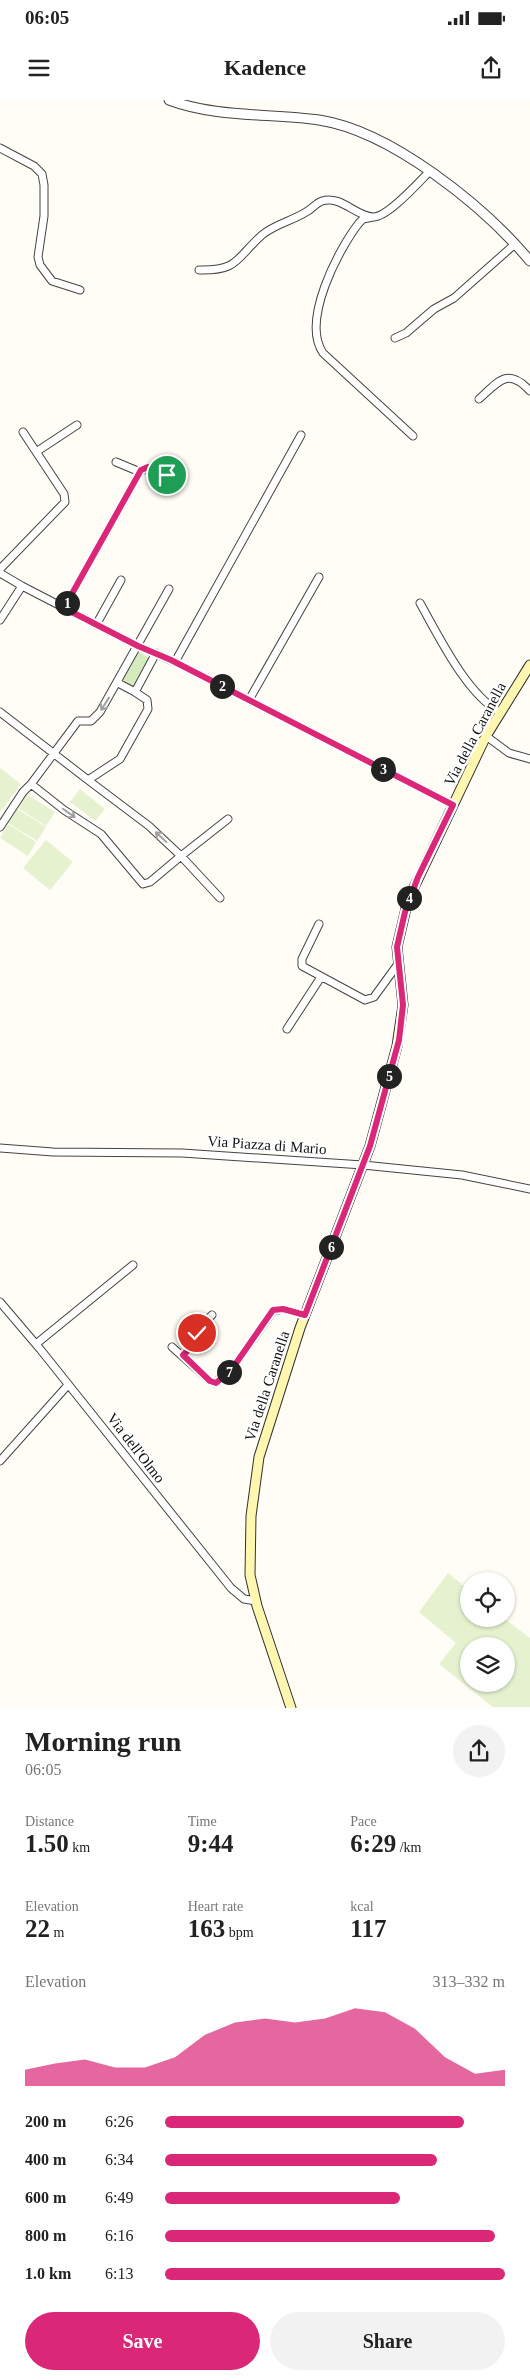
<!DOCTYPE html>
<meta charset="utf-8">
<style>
:root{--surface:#fff;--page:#f2f2f2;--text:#222;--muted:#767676;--accent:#db2777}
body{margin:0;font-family:Georgia,serif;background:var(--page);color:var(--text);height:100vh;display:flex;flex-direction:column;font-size:19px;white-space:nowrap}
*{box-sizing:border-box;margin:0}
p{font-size:16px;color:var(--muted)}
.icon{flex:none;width:28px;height:28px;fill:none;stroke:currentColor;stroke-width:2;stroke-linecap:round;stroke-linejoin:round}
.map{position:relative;height:1608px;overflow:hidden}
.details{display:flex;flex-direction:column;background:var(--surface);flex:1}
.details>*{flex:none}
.fabs{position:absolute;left:460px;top:1472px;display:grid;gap:10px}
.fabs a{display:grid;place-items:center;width:55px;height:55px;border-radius:50%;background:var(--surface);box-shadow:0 1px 4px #0004;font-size:25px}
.pin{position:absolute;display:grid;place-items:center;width:42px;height:42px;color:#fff;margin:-21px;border:2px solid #fff;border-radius:50%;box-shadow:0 1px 5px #0007}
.km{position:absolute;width:25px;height:25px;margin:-12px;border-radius:50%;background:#222;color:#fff;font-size:14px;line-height:25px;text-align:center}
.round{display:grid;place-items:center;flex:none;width:52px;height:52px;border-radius:26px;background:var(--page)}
.headline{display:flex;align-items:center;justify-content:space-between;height:85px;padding:0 25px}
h1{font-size:28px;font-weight:600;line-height:38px}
.figures{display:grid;grid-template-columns:repeat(3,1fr);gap:8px;height:85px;padding:5px 25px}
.figures div{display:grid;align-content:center}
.figures b{font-size:25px;font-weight:600}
.figures small{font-size:14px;font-weight:400}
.figures p{font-size:14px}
.chart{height:140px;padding:10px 25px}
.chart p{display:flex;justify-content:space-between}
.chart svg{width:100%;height:90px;margin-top:5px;fill:var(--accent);opacity:.7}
.primary-button{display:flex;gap:10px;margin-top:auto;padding:10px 25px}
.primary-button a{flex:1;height:58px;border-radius:30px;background:var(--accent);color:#fff;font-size:20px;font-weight:600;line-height:58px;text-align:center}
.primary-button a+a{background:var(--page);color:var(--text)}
ul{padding:0 25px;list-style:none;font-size:16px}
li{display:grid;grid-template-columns:80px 60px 1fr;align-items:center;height:38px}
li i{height:12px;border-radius:6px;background:var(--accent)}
.status{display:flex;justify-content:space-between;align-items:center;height:35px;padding:0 25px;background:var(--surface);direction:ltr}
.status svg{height:14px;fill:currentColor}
header{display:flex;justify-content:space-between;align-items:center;height:65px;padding:0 25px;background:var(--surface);font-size:22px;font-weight:600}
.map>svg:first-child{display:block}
.green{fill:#d5ebbd}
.pitch{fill:#e6f2cf;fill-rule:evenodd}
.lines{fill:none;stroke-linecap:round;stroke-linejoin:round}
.minor-casing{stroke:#444;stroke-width:9}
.tertiary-casing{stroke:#444;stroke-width:11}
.secondary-casing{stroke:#333;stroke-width:11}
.minor{stroke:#fff;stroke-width:7}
.tertiary{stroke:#fff;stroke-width:9}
.secondary{stroke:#fff6b0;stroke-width:9}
.oneway{stroke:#a0a0a0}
.route-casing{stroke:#fff;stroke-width:10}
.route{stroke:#db2777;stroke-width:6}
.labels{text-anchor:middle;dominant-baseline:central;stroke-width:5;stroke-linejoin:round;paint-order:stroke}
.street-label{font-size:15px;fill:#111;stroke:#fff}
</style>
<div class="status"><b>06:05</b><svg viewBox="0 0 49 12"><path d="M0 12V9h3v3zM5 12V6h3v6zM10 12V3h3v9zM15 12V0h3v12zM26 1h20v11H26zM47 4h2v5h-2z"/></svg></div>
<header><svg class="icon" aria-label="menu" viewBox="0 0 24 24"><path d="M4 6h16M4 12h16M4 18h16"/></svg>Kadence<svg class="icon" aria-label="share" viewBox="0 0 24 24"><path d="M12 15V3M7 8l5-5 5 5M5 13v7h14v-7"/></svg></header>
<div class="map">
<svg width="530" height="1608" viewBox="0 0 530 1608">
<rect width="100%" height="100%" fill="#fffdf5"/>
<!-- green -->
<path class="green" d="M137 551 151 559 134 590 120 583Z"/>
<!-- pitch -->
<path class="pitch" d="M0 668 21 684 0 712Z
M80 689 105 709 95 721 70 702Z
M26 694 55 712 46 726 18 708Z
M17 709 46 727 37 741 8 723Z
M8 724 36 742 28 756 0 738Z
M46 740 73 762 50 790 23 768Z
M448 1473 469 1490V1519H505L530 1538V1607H493L439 1564 456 1543 419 1512ZM469 1546H506V1584H469Z"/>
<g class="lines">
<defs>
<path id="minor" d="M0 48 34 66 42 74 44 85V116L38 157 40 165 52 181 80 190
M373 117 363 119 359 123C338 150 301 221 323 253L413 336
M199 170C239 171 236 158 262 135 275 124 292 121 306 112 312 109 316 103 322 101 341 95 355 116 373 117 387 118 419 82 429 72
M395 238 406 233 434 209 454 198 515 144
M479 299C499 281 508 267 530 291
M36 352 77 325
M116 362 140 372 148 367 167 375
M0 469 65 402 64 394 23 332
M0 473 22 486 138 546 175 562 453 705
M420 503C438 535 467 595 500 612
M64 508 140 372
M0 520 22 486
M96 525 121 480
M156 553 135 592 147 600 148 609 120 659 88 680 149 726 181 756 150 782 143 784 101 734 64 710 31 684 78 621H91L100 612 169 489
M175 562 301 335
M118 583 135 592
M249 600 319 477
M0 612 88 680
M486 636 509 653 530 659
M0 727 23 692 31 684
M220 798 181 756 228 719
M319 824 302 859V866L365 900 374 897 398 864
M287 929 321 877
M0 1048 53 1052 182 1053 363 1065 462 1075 530 1089
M0 1202 40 1249 231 1488 244 1499 256 1501
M36 1244 133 1165
M172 1247 210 1281 215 1283 232 1269 273 1211 283 1209 305 1215
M183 1255 197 1242V1229L212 1215
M0 1361 68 1285"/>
<path id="tertiary" d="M169 0C217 18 269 13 319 20 391 31 484 106 530 161"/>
<path id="secondary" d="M291 1608 257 1506 250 1475 251 1416 259 1357 300 1228 370 1046 397 946 403 905 397 847 408 800 486 636 530 565"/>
</defs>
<!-- minor casing -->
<use href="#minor" class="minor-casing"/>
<!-- tertiary casing -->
<use href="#tertiary" class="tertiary-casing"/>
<!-- secondary casing -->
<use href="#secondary" class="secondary-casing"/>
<!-- minor -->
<use href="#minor" class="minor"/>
<!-- tertiary -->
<use href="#tertiary" class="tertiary"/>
<!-- secondary -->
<use href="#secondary" class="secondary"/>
</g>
<!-- one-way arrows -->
<defs><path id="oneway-shaft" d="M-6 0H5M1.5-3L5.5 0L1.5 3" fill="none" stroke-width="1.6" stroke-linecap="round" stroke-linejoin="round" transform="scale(1.25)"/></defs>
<g class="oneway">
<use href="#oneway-shaft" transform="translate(105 604) rotate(122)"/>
<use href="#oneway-shaft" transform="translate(69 713) rotate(35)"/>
<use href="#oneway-shaft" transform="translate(161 737) rotate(-137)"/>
</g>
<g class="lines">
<defs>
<path id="route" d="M167 375 148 367 141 370 64 508 138 546 171 560 453 705 418 777 405 812 397 847 403 905 399 940 370 1046 305 1215 283 1209 273 1210 232 1269 216 1283 210 1281 183 1255 197 1242V1233"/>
</defs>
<!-- route casing -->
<use href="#route" class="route-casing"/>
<!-- route -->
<use href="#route" class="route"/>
</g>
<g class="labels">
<!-- street labels -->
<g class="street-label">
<text transform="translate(475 634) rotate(-62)">Via della Caranella</text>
<text transform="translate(267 1045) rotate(4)">Via Piazza di Mario</text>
<text transform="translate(267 1286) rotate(-72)">Via della Caranella</text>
<text transform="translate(136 1348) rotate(52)">Via dell'Olmo</text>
</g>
</g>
</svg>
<div class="fabs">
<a><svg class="icon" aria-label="locate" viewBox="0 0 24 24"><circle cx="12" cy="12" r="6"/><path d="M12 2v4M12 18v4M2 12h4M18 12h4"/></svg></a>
<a><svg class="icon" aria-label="layers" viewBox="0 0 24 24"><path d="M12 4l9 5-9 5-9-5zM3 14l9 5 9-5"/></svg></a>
</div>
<div class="pin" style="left:167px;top:375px;background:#1e9e55"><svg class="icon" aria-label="arrive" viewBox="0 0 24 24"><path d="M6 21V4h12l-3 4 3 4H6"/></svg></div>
<div class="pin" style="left:197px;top:1233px;background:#d93025"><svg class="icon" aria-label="check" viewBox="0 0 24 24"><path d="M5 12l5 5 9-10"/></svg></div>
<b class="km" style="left:67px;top:503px">1</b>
<b class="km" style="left:222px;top:586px">2</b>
<b class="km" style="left:383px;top:669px">3</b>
<b class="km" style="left:409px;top:798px">4</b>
<b class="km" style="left:389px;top:976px">5</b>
<b class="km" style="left:331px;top:1147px">6</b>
<b class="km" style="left:229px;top:1272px">7</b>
</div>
<section class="details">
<div class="headline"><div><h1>Morning run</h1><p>06:05</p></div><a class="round"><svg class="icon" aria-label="share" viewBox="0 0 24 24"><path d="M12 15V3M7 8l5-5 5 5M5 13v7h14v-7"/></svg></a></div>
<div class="figures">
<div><p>Distance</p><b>1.50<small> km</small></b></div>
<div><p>Time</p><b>9:44</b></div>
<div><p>Pace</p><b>6:29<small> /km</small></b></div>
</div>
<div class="figures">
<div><p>Elevation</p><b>22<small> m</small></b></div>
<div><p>Heart rate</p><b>163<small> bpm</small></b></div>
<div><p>kcal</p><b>117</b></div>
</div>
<div class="chart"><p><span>Elevation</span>313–332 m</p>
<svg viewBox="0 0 160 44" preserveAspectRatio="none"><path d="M0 44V36L10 33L20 31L30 35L40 35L50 30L60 19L70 13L80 11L90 13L100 11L110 6L120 8L130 16L140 30L150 38L160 36V44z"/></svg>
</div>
<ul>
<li><b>200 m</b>6:26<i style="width:88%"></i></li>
<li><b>400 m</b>6:34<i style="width:80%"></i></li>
<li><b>600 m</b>6:49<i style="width:69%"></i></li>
<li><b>800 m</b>6:16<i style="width:97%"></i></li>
<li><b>1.0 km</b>6:13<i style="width:100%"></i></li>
</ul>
<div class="primary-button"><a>Save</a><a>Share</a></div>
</section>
